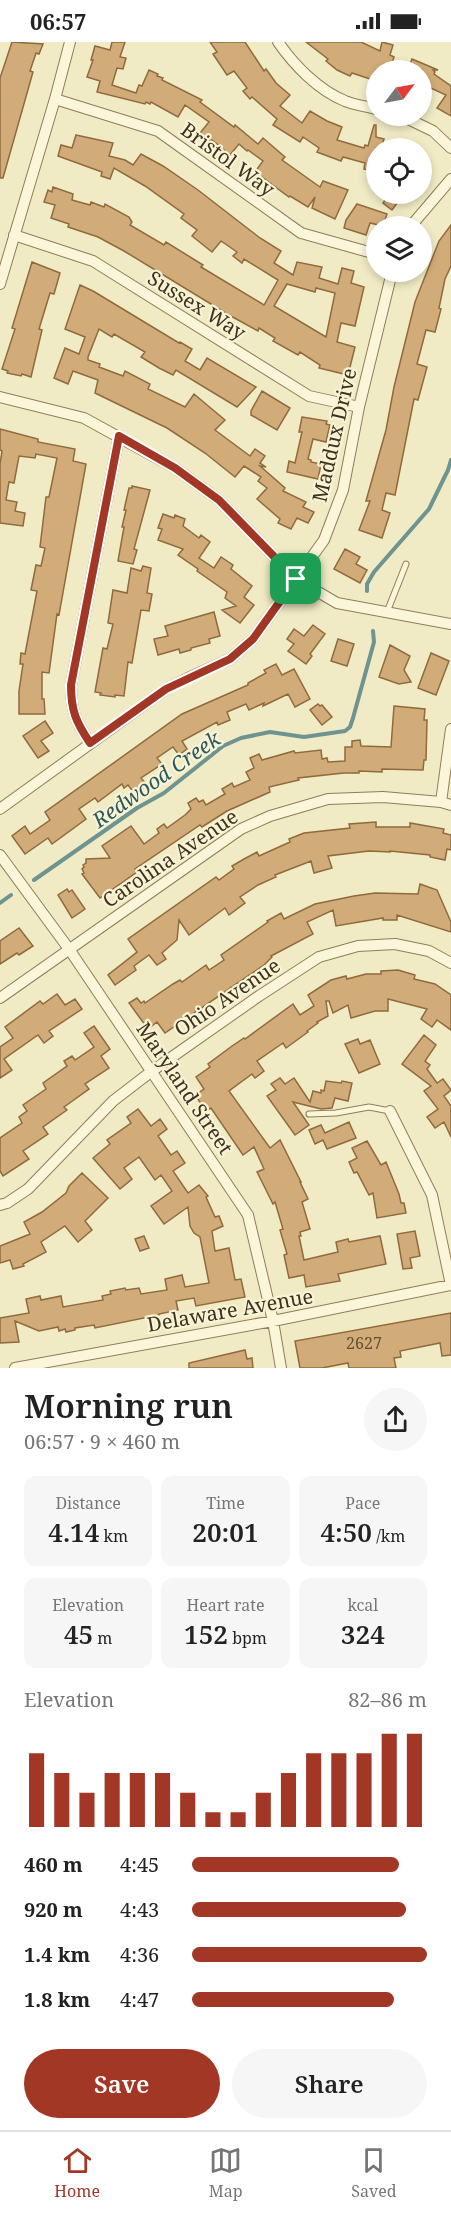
<!DOCTYPE html>
<meta charset="utf-8">
<style>
:root{--surface:#fff;--page:#f6f6f6;--text:#222;--muted:#767676;--line:#e0e0e0;--accent:#a23725}
body{margin:0;font-family:"Noto Serif",serif;background:var(--page);color:var(--text);height:100vh;display:flex;flex-direction:column;font-size:22px;white-space:nowrap}
*{box-sizing:border-box;margin:0}
p{font-size:20px;color:var(--muted)}
.icon{flex:none;width:33px;height:33px;fill:none;stroke:currentColor;stroke-width:2;stroke-linecap:round;stroke-linejoin:round}
.map{position:relative;height:1326px;overflow:hidden}
.sheet{display:flex;flex-direction:column;background:var(--surface);flex:1}
.sheet>*{flex:none}
.needle{width:39px;rotate:58deg}
.fabs{position:absolute;left:366px;top:18px;display:grid;gap:12px}
.fabs a{display:grid;place-items:center;width:66px;height:66px;border-radius:50%;background:var(--surface);box-shadow:0 3px 9px #0003;font-size:30px}
.pin{position:absolute;display:grid;place-items:center;width:51px;height:51px;color:#fff;margin:-26px;border-radius:12px;box-shadow:0 3px 9px #0006}
.round{display:grid;place-items:center;flex:none;width:63px;height:63px;border-radius:32px;background:var(--page)}
.overview{display:flex;align-items:center;justify-content:space-between;height:102px;padding:0 24px}
h1{font-size:33px;font-weight:600;line-height:45px}
.stats{display:grid;grid-template-columns:repeat(3,1fr);gap:9px;height:102px;padding:6px 24px}
.stats div{display:grid;align-content:center;border-radius:12px;background:var(--page);text-align:center}
.stats b{font-size:26px;font-weight:600}
.stats small{font-size:16px;font-weight:400}
.stats p{font-size:16px}
.chart{height:168px;padding:12px 24px}
.chart p{display:flex;justify-content:space-between}
.chart svg{width:100%;height:108px;margin-top:6px;stroke:var(--accent);stroke-width:6}
.primary-button{display:flex;gap:12px;margin-top:auto;padding:12px 24px}
.primary-button a{flex:1;height:69px;border-radius:36px;background:var(--accent);color:#fff;font-size:24px;font-weight:600;line-height:69px;text-align:center}
.primary-button a+a{background:var(--page);color:var(--text)}
ul{padding:0 24px;list-style:none;font-size:20px}
li{display:grid;grid-template-columns:96px 72px 1fr;align-items:center;height:45px}
li i{height:15px;border-radius:8px;background:var(--accent)}
.status{display:flex;justify-content:space-between;align-items:center;height:42px;padding:0 30px;background:var(--surface);direction:ltr}
.status svg{height:16px;fill:currentColor}
.tabs{display:flex;justify-content:space-around;align-items:center;height:84px;border-top:2px solid var(--line);background:var(--surface);font-size:16px;color:var(--muted)}
.tabs a{display:grid;justify-items:center;gap:3px}
.tabs .active{color:var(--accent)}
.map>svg:first-child{display:block}
.lines{fill:none;stroke-linecap:round;stroke-linejoin:round}
.stream{stroke:#6d9490;stroke-width:4}
.building{fill:#d2ac78;stroke:#8f6a3d;stroke-width:1.5;fill-rule:evenodd}
.lane-casing{stroke:#8e7e59;stroke-width:7}
.street-casing{stroke:#8e7e59;stroke-width:12}
.lane{stroke:#fbf6d9;stroke-width:5}
.street{stroke:#fbf6d9;stroke-width:10}
.route-casing{stroke:#fff;stroke-width:12}
.route{stroke:#a23725;stroke-width:8}
.labels{text-anchor:middle;dominant-baseline:central;stroke-width:4.5;stroke-linejoin:round;paint-order:stroke}
.number-label{font-size:16px;fill:#625034}
.street-label{font-size:20px;fill:#3d321e;stroke:#f8f3d5}
.water-label{font-size:21px;font-style:italic;fill:#2d595e;stroke:#f8f3d5}
</style>
<div class="status"><b>06:57</b><svg viewBox="0 0 49 12"><path d="M0 12V9h3v3zM5 12V6h3v6zM10 12V3h3v9zM15 12V0h3v12zM26 1h20v11H26zM47 4h2v5h-2z"/></svg></div>
<div class="map">
<svg width="451" height="1326" viewBox="0 0 451 1326">
<rect width="100%" height="100%" fill="#f1ebc5"/>
<g class="lines">
<!-- stream -->
<path class="stream" d="M367 549V542L374 530 429 467 448 428 451 418
M34 838 137 766 164 751 223 704 241 696 270 690 304 695 345 689 350 685 353 676 374 600 373 589
M0 861 11 853"/>
</g>
<!-- building -->
<path class="building" d="M12 0 43 2 39 12 36 11 30 29 33 30 3 136H0V36Z
M112 0H125L120 15 126 16 123 27 117 26 112 43 136 51 139 43 142 44 149 28 158 32 157 34 163 36 162 38 202 58 200 60 234 85 235 83 258 102 263 96 285 115 282 118 320 145 323 139 348 148 335 177 312 166 315 155 308 165 290 154 289 155 255 130 263 119 248 108 247 109 239 102 230 113 212 98 211 99 200 91 209 80 185 63 178 75 151 60 150 62 146 60 145 62 97 50 100 39 87 35 93 18H91L95 4 110 8Z
M210 0H245L264 29 266 27 276 41 290 53 280 64 302 81 310 69 327 79 342 85 337 98 364 106 365 103 368 104 374 83H376V95L384 97 381 106H376L375 130 364 127 365 121 343 115 341 119 317 110 319 106 303 95 300 100 273 83 277 77 252 55 250 57 243 49 247 46 234 29 227 33 213 12 217 10Z
M306 0H361L380 9 382 0 393 3 390 13 394 15 390 28H376V39L352 31 350 34 337 28 326 19 328 17Z
M412 17 438 28H433L435 30 434 32 451 44V74L437 66 446 53 422 42V28H408Z
M76 93 113 101 109 114 125 118 133 123 141 112 163 124 198 148 260 196 281 209 274 221 293 233 297 220 322 225 319 236 338 242 342 226 354 229 351 241 364 245 355 284 341 281 337 300 355 305 348 333 319 326 320 323 300 310 298 313 273 299 275 296 259 286 258 289 229 273 124 209 98 195 68 185 69 182 51 176 55 163 44 160 48 148 52 150 53 145 73 152 72 158 90 163 91 160 104 165 105 162 129 175 132 180 130 183 164 203 166 200 203 223 201 225 264 263 278 238 244 217 242 221 233 214 237 210 221 199 212 210 192 194 197 188 181 176 184 172 145 144 114 126 110 137 101 134 102 130 58 114 61 103 72 106ZM287 242 315 250 316 246 335 251 326 295 274 264Z
M389 152H404L392 168 383 161Z
M357 162 387 172 383 184 370 181 366 193 344 186 346 178Z
M451 183V224L445 237 439 266 441 267 435 290 426 288 417 322 427 325 418 358 414 357 395 453 386 451 382 468 390 471 382 496 359 488 370 459H366L386 388 394 345 415 260 439 199Z
M32 220 60 231 54 252 50 251 39 287 42 288 31 335 22 332 21 334 7 331 8 329 2 327 15 287 12 286Z
M80 243 93 249 179 301 180 300 192 307 185 319 200 328 207 316 256 345 237 365 176 328 173 333 159 326 141 315 145 310 114 292 112 295 99 287 88 315V318L100 322 99 325 123 334 125 329 150 342 148 347 185 365 194 352 225 378 215 388 250 414 255 407 265 414 260 421 266 425 260 424 285 446 283 449 306 460 303 465 314 470 308 481 297 476 291 487 278 481 280 477 257 457 267 446 258 439 261 435 244 424 235 435 205 411 167 386 95 351 98 338 73 329 68 342 54 336 65 306 79 312 85 295 65 287Z
M262 349 290 366 277 388 251 373V369Z
M302 375 327 379 326 382 330 383 326 400 313 397 308 417 311 418V420L321 422 318 437 287 430 289 419 295 421 302 390H299Z
M0 387 38 397V400L75 407 73 419 86 422 59 573 57 572 49 631 42 630V657H44L45 672H19V649L23 622H20L21 611 25 612 37 549 31 548 36 523 41 524 45 506 40 505 46 455H49L57 416 36 412 35 416 19 414 14 441 9 440 6 458 17 460 15 469 25 471 23 484 0 481V422L2 409 0 408Z
M132 444 150 448 134 507 137 508 133 522 118 519 124 485H122L126 468H124L129 446H132Z
M163 472 174 476 175 473 185 477 183 484 199 496 201 493 210 500 199 516 214 526 221 515 233 523 231 527 252 544 244 555 254 563 240 581 222 568 236 564 225 556 227 550 197 529 198 527 178 513 183 507 158 498 162 487 158 486Z
M345 507 360 515 356 522 367 528 360 541 334 527Z
M143 524 151 526 147 551 152 552 149 569 141 568 132 621 128 620 124 654 115 653V655L100 653 101 651 95 650 103 606 107 607 113 582 108 581 113 548 127 551 131 526 141 529Z
M214 570 220 594 209 597 210 601 191 606V608L180 611 179 607 158 613 154 597 168 594 165 584Z
M313 583 325 592 310 612 312 614 306 622 288 609 294 602 287 597 294 587 304 594Z
M338 597 354 602 347 624 331 619Z
M390 603 410 614 404 628 411 640 399 642 379 635Z
M431 611 449 619 436 653 418 646Z
M276 622 282 633 294 627 310 657 295 665 288 652 263 664 264 661 249 668 246 662 227 670 230 678 218 683 217 680 182 699 187 707 179 713 173 705 157 716 162 722 141 736 147 743 135 752 128 743 124 746 122 742 98 760 95 756 79 767 86 777 52 802 48 796 25 812 12 794 25 784 30 792 50 778 45 770 182 672 248 643V641L266 631 264 628Z
M318 662 320 664 322 663 332 675 322 683 310 668Z
M394 664 425 667 424 678H427L426 718H424L423 728 382 727V730L359 729V731H344L298 736 299 738 269 745 270 750 227 769 202 785 200 783 135 827 137 830 100 856 82 832 84 831 82 827 84 825 83 823 86 821V817L110 816 102 804 131 784 144 802 159 791 157 787 164 782 167 786 185 773 191 767 188 761 196 756 199 760 203 758 206 763 225 752 222 747 232 741 234 745 250 738 246 730 254 726 250 716 259 712 262 718 294 709 295 711 321 708 322 717 327 716 328 720 345 719V705H352V699L360 698 361 704 391 705Z
M45 679 53 691 41 699 49 709 38 716 23 694Z
M376 780V785H410V781L444 787 443 791 451 793V808L447 807 445 818 430 815V813L390 809V810L369 809 328 814 332 826 314 831 311 819 275 833 276 835 258 843 240 855 245 861 229 873 225 866 189 893 179 878 177 898 162 911 166 917 157 923 149 913 134 924 136 928 115 943 108 933 137 910 128 897 216 835 219 838 234 827 232 824 244 817 257 810 259 814 290 800 289 797 304 791 350 786 349 782Z
M420 842 437 848 451 880V890L397 873V878H383V876L336 884 333 868 307 880 313 892 271 914 272 915 264 923 165 991 157 980 148 987 129 961 137 956 141 961 144 959 145 961 173 942 180 938 182 940 206 923 209 928 224 918 221 913 268 880 267 879 281 871 284 877 315 862 354 854 375 851 418 852Z
M67 847 69 850 72 848 85 867 72 876 58 853Z
M19 886 33 904 19 913 17 911 0 922V899Z
M398 928 415 933 414 937 435 942 451 953V988L437 978 432 985 421 977 427 967 388 957V969H375L351 976 348 963 333 971 329 959H326L328 974 317 980 318 981 307 989 308 990 286 1006 283 1001 257 1019 264 1029 255 1036 252 1032 229 1049 270 1106 280 1098 301 1140H300L308 1157 302 1160 310 1187 300 1190 301 1194H299L304 1218 338 1210 336 1200 348 1197 349 1200 380 1194 386 1222 338 1232 340 1239 306 1245 304 1233 289 1236 284 1213 287 1212 280 1188 283 1187 275 1160 273 1162 257 1130 264 1127 254 1105 243 1113 211 1066 206 1069 195 1053 204 1047 196 1035 210 1025 208 1022 232 1004 244 996 245 997 293 962 300 973 314 964 308 953 331 938 346 934 347 937 366 932H381V929Z
M57 952 65 963 75 957 82 967 49 989 53 994 44 1001 38 993 4 1017 12 1028 0 1036V1005L13 996 5 985 40 959 43 962Z
M94 984 110 1007 101 1014 109 1026 85 1042 89 1047 64 1065 67 1068 43 1085 48 1092 23 1109 29 1117 3 1134 0 1129V1096L22 1081 19 1075 27 1069 23 1063 46 1047 43 1041 67 1024 64 1019 72 1014 75 1018 94 1005 84 991Z
M424 993 436 1003 425 1019 430 1023 427 1027 437 1041 443 1037 451 1048 444 1054 451 1064V1095L444 1080 435 1086 427 1075 438 1067 424 1049 431 1044 402 1022Z
M358 997 360 1002 370 998 380 1022 359 1031 345 1002Z
M280 1036 285 1042 294 1036 310 1060 313 1049 321 1051V1048L324 1049 326 1039 341 1041 342 1039 352 1041 348 1059 335 1056 332 1066 321 1067 293 1060 309 1083 295 1093 267 1054 276 1048 271 1042Z
M138 1067 151 1084 160 1077 167 1087 158 1094 171 1113 177 1109 185 1121 173 1129 188 1151 199 1143 208 1154 206 1155 215 1175 219 1174 223 1184 212 1189 215 1209 229 1206 235 1238 241 1237 245 1255 196 1264 194 1256 176 1259 178 1268 159 1272V1273L95 1286 94 1283 75 1286V1288L66 1290 65 1287 59 1289 58 1285 39 1289 15 1279 19 1300 0 1301V1276L29 1271 26 1257 40 1254 41 1258 61 1254 63 1265 103 1258 102 1254 111 1252 110 1249 125 1246 126 1248 139 1246 141 1252 167 1248 165 1237 182 1233 185 1245 209 1241 200 1195 194 1191 190 1184 188 1165 164 1182 151 1164 172 1149 161 1133 155 1138 139 1115 124 1126 132 1137 120 1147 93 1116 110 1102 107 1098 131 1081 127 1075Z
M349 1080 356 1096 327 1107 323 1098 315 1102 309 1088 321 1083 325 1091Z
M367 1099 381 1123 386 1120 399 1152 401 1161H404L406 1171 377 1176 373 1151 369 1153 357 1130 354 1131 349 1120 357 1116 352 1106Z
M82 1131 108 1156 85 1179 92 1188 78 1200 65 1184 41 1200 46 1210 23 1222 24 1224 13 1227 10 1218 0 1221V1204L30 1192 24 1180 42 1170 66 1151 69 1144Z
M415 1189 420 1214 410 1216 412 1226 403 1227 397 1192Z
M144 1194 149 1206 140 1209 135 1197Z
M451 1271V1313L442 1314 440 1301 400 1309 401 1315 394 1316 396 1326H349L348 1321 322 1326H300L295 1299Z
M245 1308 247 1317 252 1316 253 1326H189V1321Z"/>
<g class="lines">
<defs>
<path id="lane" d="M387 570 406 522
M309 1072 336 1071 369 1065 390 1069"/>
<path id="street" d="M278 0C294 23 318 48 345 59 354 63 366 64 376 67
M55 57 158 89 301 191 376 212
M402 74 433 89 451 106
M411 184 451 137
M14 193 93 219 309 354 359 365
M0 242 55 57 70 0
M0 355 84 376 175 426 219 458 296 537 337 561 451 582
M90 701C76 680 71 669 71 643L119 394
M441 760 451 687
M0 767 166 647 188 636 230 617 253 597 324 498 343 448 359 365 392 230
M0 813 69 907 248 1173 273 1279 281 1326
M0 956 241 787 270 774 328 757 383 755 441 760 451 763
M390 1069 432 1153 451 1243
M0 1163 7 1161 28 1147 113 1059 152 1029 259 954 319 915 358 904 395 902 429 909 451 921
M15 1326 273 1279 451 1243"/>
</defs>
<!-- lane casing -->
<use href="#lane" class="lane-casing"/>
<!-- street casing -->
<use href="#street" class="street-casing"/>
<!-- lane -->
<use href="#lane" class="lane"/>
<!-- street -->
<use href="#street" class="street"/>
</g>
<g class="lines">
<defs>
<path id="route" d="M119 394 175 426 219 458 296 537 253 597 230 617 166 647 90 701C76 680 71 669 71 643Z"/>
</defs>
<!-- route casing -->
<use href="#route" class="route-casing"/>
<!-- route -->
<use href="#route" class="route"/>
</g>
<g class="labels">
<!-- number labels -->
<g class="number-label">
<text x="364" y="1301">2627</text>
</g>
<!-- street labels -->
<g class="street-label">
<text transform="translate(228 117) rotate(36)">Bristol Way</text>
<text transform="translate(197 263) rotate(32)">Sussex Way</text>
<text transform="translate(334 393) rotate(-77)">Maddux Drive</text>
<text transform="translate(170 816) rotate(-34)">Carolina Avenue</text>
<text transform="translate(227 955) rotate(-34)">Ohio Avenue</text>
<text transform="translate(185 1046) rotate(56)">Maryland Street</text>
<text transform="translate(230 1268) rotate(-10)">Delaware Avenue</text>
</g>
<!-- water labels -->
<g class="water-label">
<text transform="translate(156 737) rotate(-35)">Redwood Creek</text>
</g>
</g>
</svg>
<div class="fabs">
<a><svg class="needle" viewBox="-14 -14 28 28"><path d="M0-13l5 13h-10z" fill="#e53935"/><path d="M0 13l5-13h-10z" fill="#767676"/></svg></a>
<a><svg class="icon" aria-label="locate" viewBox="0 0 24 24"><circle cx="12" cy="12" r="6"/><path d="M12 2v4M12 18v4M2 12h4M18 12h4"/></svg></a>
<a><svg class="icon" aria-label="layers" viewBox="0 0 24 24"><path d="M12 4l9 5-9 5-9-5zM3 14l9 5 9-5"/></svg></a>
</div>
<div class="pin" style="left:296px;top:537px;background:#1e9e55"><svg class="icon" aria-label="arrive" viewBox="0 0 24 24"><path d="M6 21V4h12l-3 4 3 4H6"/></svg></div>
</div>
<section class="sheet">
<div class="overview"><div><h1>Morning run</h1><p>06:57 · 9 × 460 m</p></div><a class="round"><svg class="icon" aria-label="share" viewBox="0 0 24 24"><path d="M12 15V3M7 8l5-5 5 5M5 13v7h14v-7"/></svg></a></div>
<div class="stats">
<div><p>Distance</p><b>4.14<small> km</small></b></div>
<div><p>Time</p><b>20:01</b></div>
<div><p>Pace</p><b>4:50<small> /km</small></b></div>
</div>
<div class="stats">
<div><p>Elevation</p><b>45<small> m</small></b></div>
<div><p>Heart rate</p><b>152<small> bpm</small></b></div>
<div><p>kcal</p><b>324</b></div>
</div>
<div class="chart"><p><span>Elevation</span>82–86 m</p>
<svg viewBox="0 0 160 44" preserveAspectRatio="none"><path d="M5 44V14M15 44V22M25 44V30M35 44V22M45 44V22M55 44V22M65 44V30M75 44V38M85 44V38M95 44V30M105 44V22M115 44V14M125 44V14M135 44V14M145 44V6M155 44V6"/></svg>
</div>
<ul>
<li><b>460 m</b>4:45<i style="width:88%"></i></li>
<li><b>920 m</b>4:43<i style="width:91%"></i></li>
<li><b>1.4 km</b>4:36<i style="width:100%"></i></li>
<li><b>1.8 km</b>4:47<i style="width:86%"></i></li>
</ul>
<div class="primary-button"><a>Save</a><a>Share</a></div>
</section>
<nav class="tabs">
<a class="active"><svg class="icon" aria-label="home" viewBox="0 0 24 24"><path d="M3 11l9-7 9 7M6 9v11h12V9"/></svg>Home</a>
<a><svg class="icon" aria-label="map" viewBox="0 0 24 24"><path d="M3 6l6-2 6 2 6-2v14l-6 2-6-2-6 2zM9 4v14M15 6v14"/></svg>Map</a>
<a><svg class="icon" aria-label="saved" viewBox="0 0 24 24"><path d="M7 4h10v16l-5-4-5 4z"/></svg>Saved</a>
</nav>
